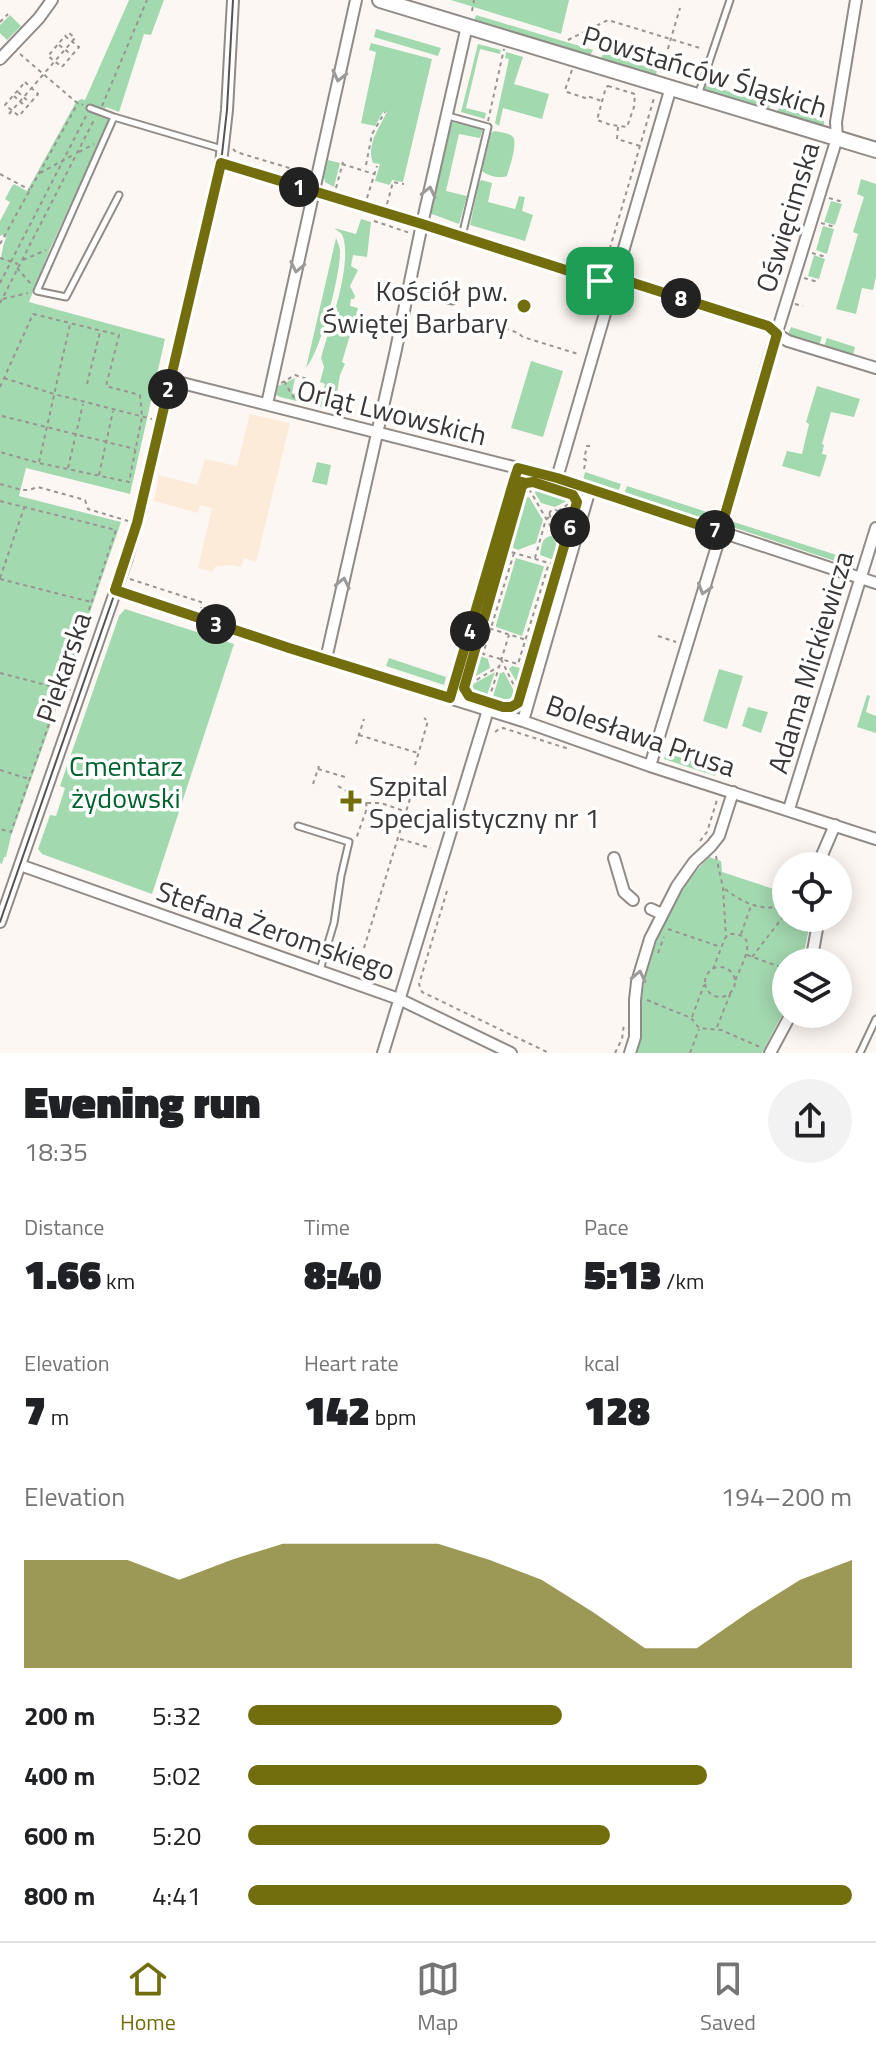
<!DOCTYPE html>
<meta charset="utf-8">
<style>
:root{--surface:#fff;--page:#f2f2f2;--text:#202124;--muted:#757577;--line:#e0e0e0;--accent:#726e0e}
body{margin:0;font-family:"Titillium Web",sans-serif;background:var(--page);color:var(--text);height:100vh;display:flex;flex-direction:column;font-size:30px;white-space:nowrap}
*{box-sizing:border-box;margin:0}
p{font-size:26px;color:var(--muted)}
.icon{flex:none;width:44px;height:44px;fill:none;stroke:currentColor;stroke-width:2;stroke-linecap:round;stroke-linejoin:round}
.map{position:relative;height:1053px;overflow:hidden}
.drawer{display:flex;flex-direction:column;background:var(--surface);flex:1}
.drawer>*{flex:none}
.fabs{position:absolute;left:772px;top:852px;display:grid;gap:16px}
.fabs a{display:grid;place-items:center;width:80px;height:80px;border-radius:50%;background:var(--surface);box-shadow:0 4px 20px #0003;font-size:40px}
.pin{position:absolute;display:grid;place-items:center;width:68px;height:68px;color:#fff;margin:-34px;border-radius:16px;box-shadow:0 4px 12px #0006}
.km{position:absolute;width:40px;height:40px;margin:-20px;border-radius:50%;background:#222;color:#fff;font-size:22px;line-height:40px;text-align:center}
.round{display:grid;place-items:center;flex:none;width:84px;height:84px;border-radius:42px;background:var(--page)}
.overview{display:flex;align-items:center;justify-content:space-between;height:136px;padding:0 24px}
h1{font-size:44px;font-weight:800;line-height:60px}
.metrics{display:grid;grid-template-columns:repeat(3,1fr);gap:12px;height:136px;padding:8px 24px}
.metrics div{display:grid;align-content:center}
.metrics b{font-size:40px;font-weight:800}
.metrics small{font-size:22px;font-weight:400}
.metrics p{font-size:22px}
.chart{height:224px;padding:16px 24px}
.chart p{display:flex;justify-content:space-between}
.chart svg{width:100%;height:144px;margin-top:8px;fill:var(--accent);opacity:.7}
ul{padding:0 24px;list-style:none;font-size:26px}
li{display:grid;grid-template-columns:128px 96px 1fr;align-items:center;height:60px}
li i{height:20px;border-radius:10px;background:var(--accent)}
.tab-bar{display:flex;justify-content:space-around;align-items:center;height:112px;border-top:2px solid var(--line);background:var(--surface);font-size:22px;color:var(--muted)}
.tab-bar a{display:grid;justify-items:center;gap:4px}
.tab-bar .active{color:var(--accent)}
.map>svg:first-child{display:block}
.commercial{fill:#fdebda}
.green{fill:#a3d9af}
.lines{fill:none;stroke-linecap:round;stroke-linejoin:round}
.lane-casing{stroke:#908b87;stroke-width:9}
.street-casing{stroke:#908b87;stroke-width:14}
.secondary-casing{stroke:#908b87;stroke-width:18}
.path{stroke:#989491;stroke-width:2;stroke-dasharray:4 4;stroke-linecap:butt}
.lane{stroke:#fff;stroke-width:5}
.street{stroke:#fff;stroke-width:10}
.secondary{stroke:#fff;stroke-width:14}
.tram{stroke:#565251;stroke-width:2}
.oneway{stroke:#9c9b9a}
.route-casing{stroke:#fff;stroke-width:16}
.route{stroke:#726e0e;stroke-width:10}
.poi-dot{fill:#726e0e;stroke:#fff;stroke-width:3}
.labels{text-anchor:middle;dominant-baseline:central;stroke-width:7;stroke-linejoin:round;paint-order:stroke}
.street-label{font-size:28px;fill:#3a3736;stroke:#fff}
.poi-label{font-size:28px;fill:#3a3736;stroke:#fff;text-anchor:end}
.park-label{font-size:28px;fill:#00632e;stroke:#fff}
</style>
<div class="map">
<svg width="876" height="1053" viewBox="0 0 876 1053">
<rect width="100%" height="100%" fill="#fdf7f3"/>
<!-- commercial -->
<path class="commercial" d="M250 414 290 423 256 562 244 558 241 567 232 565 215 567 213 572 198 568 212 508 200 505 198 513 154 501 159 475 197 485 205 459 237 466Z"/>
<!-- green -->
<path class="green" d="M129 0H164L151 35 144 34 119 112 106 107 101 117 109 120 108 124 50 249 29 302 165 339 130 494 26 468 19 496 121 522 65 685 58 683 54 695 60 698 11 836 6 857H4L2 864 0 863V260C3 252 2 246 6 238L3 235 0 236V221L10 202 5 199 12 186 14 184 27 191 76 102 81 99 85 100Z
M451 0H569L561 34Z
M10 15 21 26 7 40 0 33V25Z
M476 15 593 50 590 56 474 20Z
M376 29 441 48 438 56 374 37Z
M371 43 432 59 403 182 392 180 390 185 375 181 380 164 373 163C366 145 379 128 387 112H383L375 126 361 123 376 52 369 50Z
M478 44 501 50 500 54 480 49 466 108 486 113 485 119 461 112Z
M506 52 523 57 514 84 549 94 542 119 503 108 499 126 495 123 509 59 505 58Z
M603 53 657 70 656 75 601 59Z
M706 84 770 105 769 110 707 91 705 89Z
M779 107 824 120V125L821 127 777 113Z
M453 122 483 128 480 138 459 134 446 191 467 196 459 224 429 213 450 125Z
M494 131C499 132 510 133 513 137 518 143 509 169 507 176 500 179 488 176 482 171L491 133Z
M328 160 340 163 334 187 325 182 324 177Z
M861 179 876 184V276L873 290 862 288 856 314 836 309 858 234 853 232 864 197 857 194Z
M481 180 492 183 488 202 515 209 519 196 525 197 522 211 533 215 525 241 470 225 479 183Z
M831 201 842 204 835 225 824 222Z
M361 219 371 222 367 257 353 255 351 266 358 270 350 286 355 296 354 299H351L350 306 358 308 342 362 345 364 340 375 334 410 280 397 276 395 278 386 295 378 292 393 321 400 325 384 320 382 324 367 321 358C329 328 354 262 342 234L334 228 356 234Z
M823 226 834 229 827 254 816 250Z
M336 238C338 243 339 245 340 250 341 273 321 351 306 368Z
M814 255 825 259 819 279 808 276Z
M791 327 822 337 819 345 788 335Z
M827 338 855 347 853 355 824 346Z
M531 361 563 371 543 437 511 428Z
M817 386 860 399 854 417 831 412 822 444 824 445 822 454 827 455 820 477 782 466 787 451 802 454 809 424 806 422Z
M317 462 331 465 327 485 312 482Z
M585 472 621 484 618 492 583 480Z
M627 486 710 513 708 521 624 494Z
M539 487 566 495 567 499 565 502 555 507 541 503 535 493 536 489Z
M529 497 543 520 536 543 518 550 507 545 521 498Z
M734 522 849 559 847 565 732 527Z
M552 536 561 552 557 561 540 555C542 546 541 537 552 536Z
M504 554 510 556 488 625 484 623Z
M516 558 543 566 544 567 522 636 496 627V625Z
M551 567 555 569 534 640 530 637Z
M125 609 234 644 152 894 42 854 38 849 50 815 56 816 65 788 60 786 119 616Z
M483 629 487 632 480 656 488 659 490 668 469 680Z
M528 644 532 646 520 688 509 669 512 666 520 668Z
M389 658 446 677 444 685 386 666Z
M719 669 743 676 727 729 703 721Z
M495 672 486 698 467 691 466 688Z
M504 672 517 697 511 704 492 700 500 673Z
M867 695 870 696 866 712 876 716V733L857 727Z
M748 707 768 712 761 733 742 726Z
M666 753 717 769 715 776 664 759Z
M709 857 721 861 722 872 786 893V918H811L802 962H786V1007L762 1053H636C645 1035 640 1016 642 997 648 950 675 891 709 857Z"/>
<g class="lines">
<defs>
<path id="lane" d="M698 95 730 0
M90 108 114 117 222 149
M448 116 488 127 462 236
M114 117 37 291 66 297 119 195
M616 278 768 326 776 333
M409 291 453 301
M298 826 349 842 341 876 334 923 320 970
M860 1053 876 1019"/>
<path id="street" d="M0 59 39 18 52 0
M221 163 422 224 613 285
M777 334 788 341 876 368
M170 380 557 478 876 583
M267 404 356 0
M557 478 671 87
M115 590 289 648 523 721 650 766 876 839
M326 659 395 354 422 224 467 26
M450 698 518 468
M523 721 590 489
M650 766 717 546 769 358 837 138 836 122 856 0
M789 809 876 528
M614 858 624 892 633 900
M20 865 399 999 511 1053
M820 866 822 855 835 825
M651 909 662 914
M0 922 126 561 137 523 221 163 227 110 233 0
M811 962 819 918
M383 1053 488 710
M630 1053 635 1037V1000L637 982 650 939 677 886 694 862 711 846 719 836 733 792
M770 1053 791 1014"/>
<path id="secondary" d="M380 0 876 150"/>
</defs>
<!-- lane casing -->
<use href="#lane" class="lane-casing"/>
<!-- street casing -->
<use href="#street" class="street-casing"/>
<!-- secondary casing -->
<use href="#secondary" class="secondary-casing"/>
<!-- path -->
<path class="path" d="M472 11 474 0
M0 22 8 14
M65 36 79 47 62 67 48 56Z
M568 40 608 20 703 49
M59 45 72 55
M20 54 76 102 83 105
M572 70 565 90 567 92 585 98 587 96 602 101
M661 72 680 8
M25 82 38 94 19 116 5 105Z
M608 86 635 94 634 107 627 127 611 125 597 120 606 87Z
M18 92 30 103
M14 96 26 107
M102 106 147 0
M9 114 75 38 69 33 65 36
M488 121 504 49
M618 127 617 139 640 146
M233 149 236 152 306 173
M79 152 94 144
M342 164 374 174
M366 165 372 134 385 112
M40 173 73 155
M0 174 30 190
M336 188 343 162
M367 198 377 166
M829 198 843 202
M387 204 393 182 404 184
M374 221 410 233
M821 223 835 227
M0 244 78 103
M812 253 826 257
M0 258 18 264
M23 260 46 250
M17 268 31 284
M603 272 654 98
M804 278 818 282
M0 283 87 114
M3 299 28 293
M0 303 95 118
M795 304 803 306
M507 327V329L518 333 523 337 578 354
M4 378 54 394 152 419
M284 381 295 400
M281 383 295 375 310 380
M87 384 100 332
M0 387 33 314 119 335 106 386 140 395 142 417 129 482 39 463 0 452
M2 416 135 449
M413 431 418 409
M39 462 70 324
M68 468 83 404
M584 469 586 460 584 459 587 446H590
M99 475 113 411
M525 482 562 546
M0 484 22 490H29L38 487 85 500 88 509 128 521
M0 501 116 530 68 672 55 678 50 697 57 701 11 832 0 829
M549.5 514a4.5 4.5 0 1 1 9 0a4.5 4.5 0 1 1-9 0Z
M558 511 574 500
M504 550 556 565
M514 553 483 654 518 664 549 563
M535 558 546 519 550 517
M0 578 24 508
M0 579 91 602
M130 579 201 602V608
M482 626 533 642
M658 636 676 642
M501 659 519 696
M0 673 69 691 70 689
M463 688 498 667
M489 699 509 635
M495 732 499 729 503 728 569 749
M359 735 418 753
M356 744 364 719
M415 765 428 721 424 718
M318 769 345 777
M0 770 29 779
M313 784 319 766
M338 786 366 803 367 808 356 839
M367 803H381L407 812
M400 839 431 848
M700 841 707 832 717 800
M716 856 723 888 726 937
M725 889C743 903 763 913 786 904
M447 891 419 984 422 992 549 1053
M668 929 721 947
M741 934 751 906
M364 948 417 776
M658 953 664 937
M747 955 786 969
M752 957 786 913
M705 982a15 15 0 1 1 30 0a15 15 0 1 1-30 0Z
M713 969 725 938 730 934C762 933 741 965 735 981
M647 1000 691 1018 699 1028 721 1030 760 1047
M783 1007 786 1001
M692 1017 704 985
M717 1027 731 992
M615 1053 622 1039 624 1024
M690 1053 699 1029"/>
<!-- lane -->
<use href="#lane" class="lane"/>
<!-- street -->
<use href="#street" class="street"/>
<!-- secondary -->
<use href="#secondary" class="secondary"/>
<!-- tram -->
<path class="tram" d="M0 922 126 561 137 523 221 163 227 110 233 0"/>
</g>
<!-- one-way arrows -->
<defs><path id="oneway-chevron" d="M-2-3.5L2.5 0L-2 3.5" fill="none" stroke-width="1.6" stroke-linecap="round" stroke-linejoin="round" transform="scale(2)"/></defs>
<g class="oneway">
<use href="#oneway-chevron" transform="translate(339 76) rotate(103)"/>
<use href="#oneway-chevron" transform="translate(429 192) rotate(-77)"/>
<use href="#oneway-chevron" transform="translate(297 267) rotate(102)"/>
<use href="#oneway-chevron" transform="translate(343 583) rotate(-78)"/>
<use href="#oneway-chevron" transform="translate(704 589) rotate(107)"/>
<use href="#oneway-chevron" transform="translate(639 976) rotate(-78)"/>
</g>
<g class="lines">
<defs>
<path id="route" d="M600 281 422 224 221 163 137 523 115 590 289 648 450 698 514 480 526 483 522 486 464 688 469 696 503 707H511L518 703 577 502 573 495 533 482 526 483 514 480 518 468 557 478 720 532 777 334 768 326 627 281 615 278 613 285 600 281"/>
</defs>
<!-- route casing -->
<use href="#route" class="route-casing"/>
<!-- route -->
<use href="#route" class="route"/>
</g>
<!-- markers -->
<g class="poi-dot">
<circle cx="524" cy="306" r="8"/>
<path d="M347 789h8v8h8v8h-8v8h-8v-8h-8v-8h8z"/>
</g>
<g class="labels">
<!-- street labels -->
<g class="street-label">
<text transform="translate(705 71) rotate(17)">Powstańców Śląskich</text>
<text transform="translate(787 217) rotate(-73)">Oświęcimska</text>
<text transform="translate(392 412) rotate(14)">Orląt Lwowskich</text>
<text transform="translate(810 662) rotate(-73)">Adama Mickiewicza</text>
<text transform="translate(63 667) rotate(-71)">Piekarska</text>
<text transform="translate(641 735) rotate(19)">Bolesława Prusa</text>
<text transform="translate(276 930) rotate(19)">Stefana Żeromskiego</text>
</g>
<!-- poi labels -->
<g class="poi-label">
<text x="508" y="290">Kościół pw.<tspan x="508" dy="32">Świętej Barbary</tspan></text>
<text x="369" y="785" text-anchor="start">Szpital<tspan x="369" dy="32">Specjalistyczny nr 1</tspan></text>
</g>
<!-- park labels -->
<g class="park-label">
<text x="126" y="765">Cmentarz<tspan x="126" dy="32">żydowski</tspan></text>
</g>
</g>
</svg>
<div class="fabs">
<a><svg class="icon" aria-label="locate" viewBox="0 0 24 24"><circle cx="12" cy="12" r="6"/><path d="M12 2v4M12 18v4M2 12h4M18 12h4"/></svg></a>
<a><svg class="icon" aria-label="layers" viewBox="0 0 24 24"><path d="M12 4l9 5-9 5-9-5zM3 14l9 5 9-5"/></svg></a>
</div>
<div class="pin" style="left:600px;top:281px;background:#1e9e55"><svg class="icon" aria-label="arrive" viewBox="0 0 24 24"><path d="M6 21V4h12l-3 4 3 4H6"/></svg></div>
<b class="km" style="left:299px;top:187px">1</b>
<b class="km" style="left:168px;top:389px">2</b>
<b class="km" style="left:216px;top:624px">3</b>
<b class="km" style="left:470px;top:631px">4</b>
<b class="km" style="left:570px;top:527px">6</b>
<b class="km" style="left:715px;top:530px">7</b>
<b class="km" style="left:681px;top:298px">8</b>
</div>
<section class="drawer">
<div class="overview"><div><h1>Evening run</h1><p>18:35</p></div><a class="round"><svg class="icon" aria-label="share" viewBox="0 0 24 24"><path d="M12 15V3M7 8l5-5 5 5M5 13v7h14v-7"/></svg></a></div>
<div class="metrics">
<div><p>Distance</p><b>1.66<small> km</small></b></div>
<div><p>Time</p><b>8:40</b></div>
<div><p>Pace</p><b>5:13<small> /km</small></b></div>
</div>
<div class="metrics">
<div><p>Elevation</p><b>7<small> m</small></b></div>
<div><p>Heart rate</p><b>142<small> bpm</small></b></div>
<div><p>kcal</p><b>128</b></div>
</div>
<div class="chart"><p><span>Elevation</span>194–200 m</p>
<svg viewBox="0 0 160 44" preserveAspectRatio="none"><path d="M0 44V11L10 11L20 11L30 17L40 11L50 6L60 6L70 6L80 6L90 11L100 17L110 27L120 38L130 38L140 27L150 17L160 11V44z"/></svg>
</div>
<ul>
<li><b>200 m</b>5:32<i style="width:52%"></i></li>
<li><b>400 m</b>5:02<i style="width:76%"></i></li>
<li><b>600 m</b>5:20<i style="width:60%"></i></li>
<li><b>800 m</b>4:41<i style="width:100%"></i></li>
</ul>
</section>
<nav class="tab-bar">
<a class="active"><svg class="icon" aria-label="home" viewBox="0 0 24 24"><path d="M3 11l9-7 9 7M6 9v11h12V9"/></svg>Home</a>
<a><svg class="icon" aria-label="map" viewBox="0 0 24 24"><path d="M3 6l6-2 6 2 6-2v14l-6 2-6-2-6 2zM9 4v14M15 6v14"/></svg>Map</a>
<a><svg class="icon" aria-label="saved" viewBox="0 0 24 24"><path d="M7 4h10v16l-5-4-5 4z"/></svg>Saved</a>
</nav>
